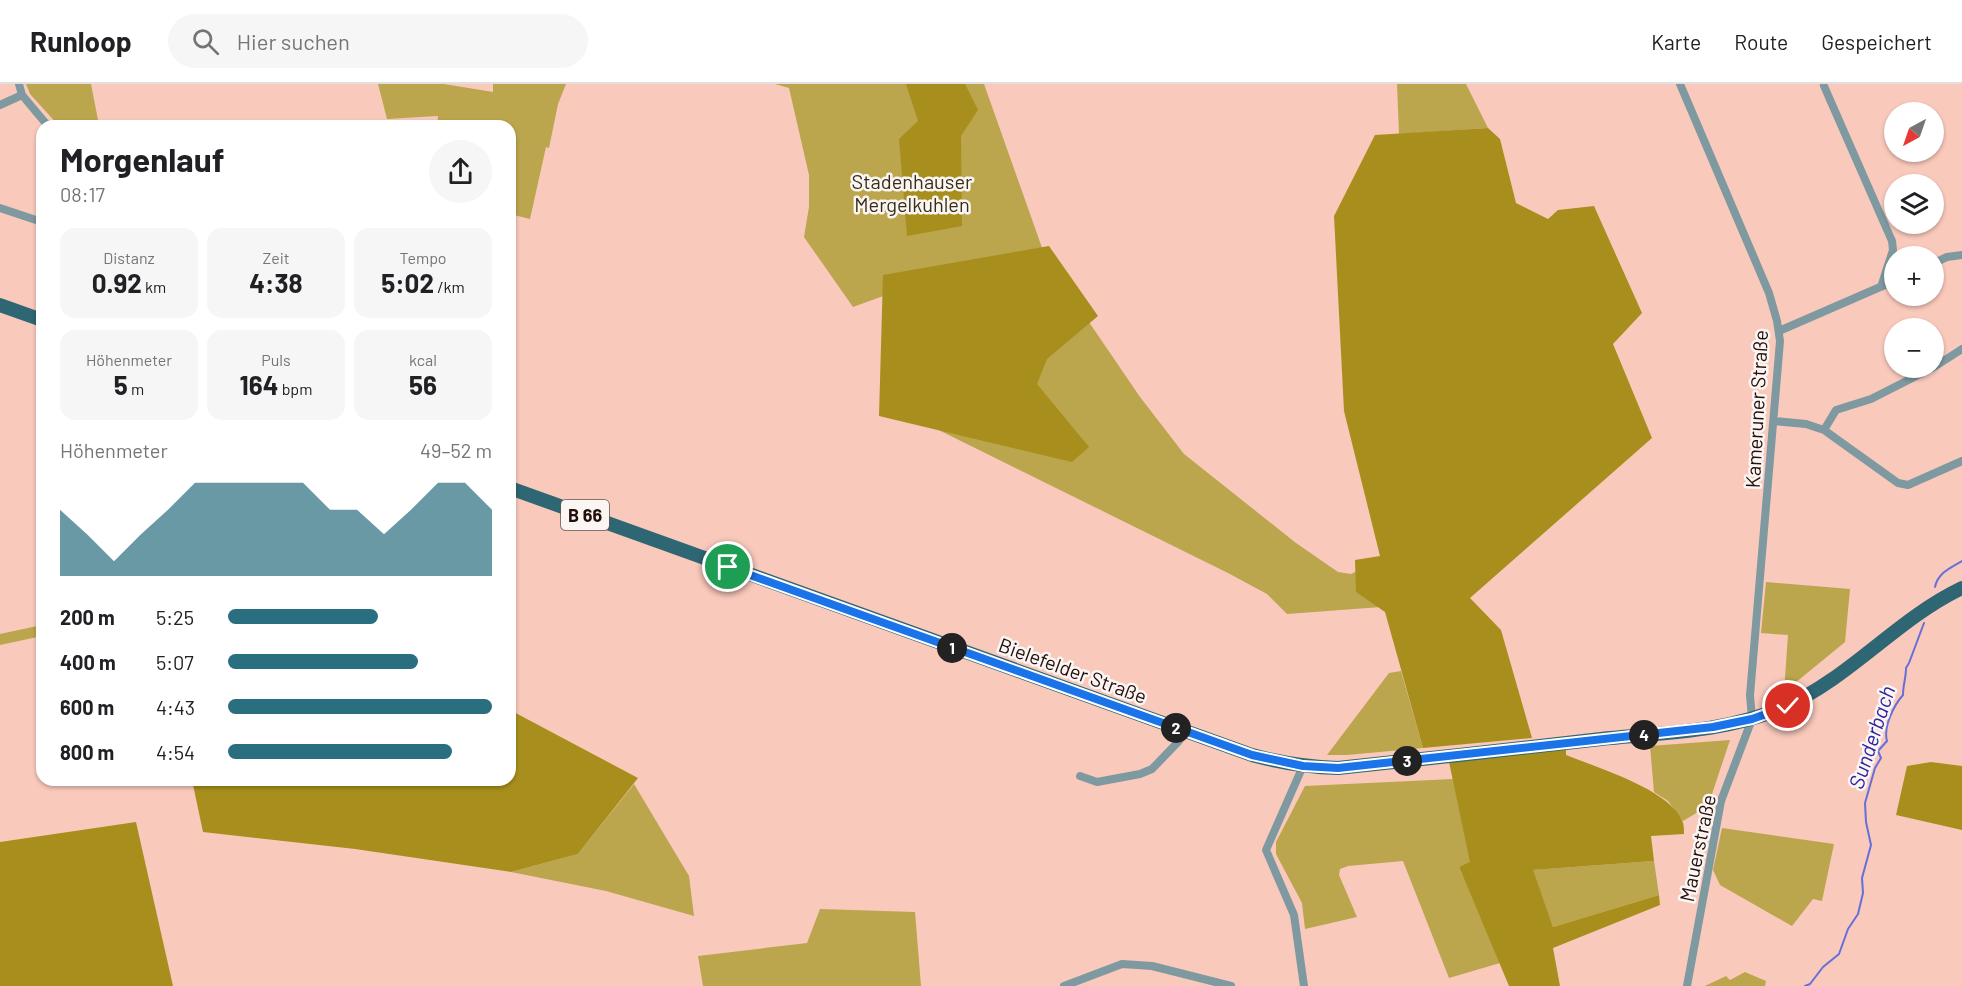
<!DOCTYPE html>
<html lang="de">
<meta charset="utf-8">
<style>
:root{--surface:#fff;--page:#f6f6f6;--text:#202124;--muted:#757577;--line:#e0e0e0;--accent:#2a6f7f}
body{margin:0;font-family:Barlow,sans-serif;background:var(--page);color:var(--text);height:100vh;display:flex;flex-direction:column;font-size:22px;white-space:nowrap}
*{box-sizing:border-box;margin:0}
p{font-size:20px;color:var(--muted)}
.icon{flex:none;width:33px;height:33px;fill:none;stroke:currentColor;stroke-width:2;stroke-linecap:round;stroke-linejoin:round}
.map{position:relative;flex:1;overflow:hidden}
.details{position:absolute;left:36px;top:36px;width:480px;height:666px;display:flex;flex-direction:column;background:var(--surface);border-radius:18px;box-shadow:0 2px 4px #0004}
.details>*{flex:none}
.needle{width:39px;rotate:220deg}
.controls{position:absolute;left:1884px;top:18px;display:grid;gap:12px}
.controls a{display:grid;place-items:center;width:60px;height:60px;border-radius:50%;background:var(--surface);box-shadow:0 2px 4px #0004;font-size:30px}
.pin{position:absolute;display:grid;place-items:center;width:51px;height:51px;color:#fff;margin:-26px;border:3px solid #fff;border-radius:50%;box-shadow:0 2px 6px #0007}
.km{position:absolute;width:30px;height:30px;margin:-15px;border-radius:50%;background:#222;color:#fff;font-size:16px;line-height:30px;text-align:center}
.round{display:grid;place-items:center;flex:none;width:63px;height:63px;border-radius:32px;background:var(--page)}
.headline{display:flex;align-items:center;justify-content:space-between;height:102px;padding:0 24px}
h1{font-size:33px;font-weight:700;line-height:45px}
.stats{display:grid;grid-template-columns:repeat(3,1fr);gap:9px;height:102px;padding:6px 24px}
.stats div{display:grid;align-content:center;border-radius:15px;background:var(--page);text-align:center}
.stats b{font-size:26px;font-weight:700}
.stats small{font-size:16px;font-weight:400}
.stats p{font-size:16px}
.chart{height:168px;padding:12px 24px}
.chart p{display:flex;justify-content:space-between}
.chart svg{width:100%;height:108px;margin-top:6px;fill:var(--accent);opacity:.7}
ul{padding:0 24px;list-style:none;font-size:20px}
li{display:grid;grid-template-columns:96px 72px 1fr;align-items:center;height:45px}
li i{height:15px;border-radius:8px;background:var(--accent)}
header{display:flex;align-items:center;gap:36px;box-sizing:border-box;height:84px;padding:0 30px;background:var(--surface);border-bottom:2px solid var(--line)}
header strong{font-size:28px}
nav{display:flex;gap:33px;margin-inline-start:auto;font-size:21px}
.search{width:420px;height:54px;background:var(--page);display:flex;align-items:center;gap:15px;box-sizing:border-box;padding:0 21px;border-radius:33px;color:var(--muted);font-size:22px}
.map>svg:first-child{display:block}
.green{fill:#bba54d}
.forest{fill:#a88f1d}
.lines{fill:none;stroke-linecap:round;stroke-linejoin:round}
.stream{stroke:#6470d8;stroke-width:2}
.minor{stroke:#7e99a0;stroke-width:8}
.primary{stroke:#2f6673;stroke-width:14}
.route-casing{stroke:#fff;stroke-width:12}
.route{stroke:#1a73e8;stroke-width:8}
.labels{text-anchor:middle;dominant-baseline:central;stroke-width:5;stroke-linejoin:round;paint-order:stroke}
.shield{fill:#fbf5f3;stroke:#645551;stroke-width:1.5}
.shield-label{font-size:18px;font-weight:bold;fill:#24100b}
.park-label{font-size:20px;fill:#352f19;stroke:#fbf5f3}
.street-label{font-size:20px;fill:#24100b;stroke:#fbf5f3}
.water-label{font-size:21px;font-style:italic;fill:#2d25a0;stroke:#fbf5f3}
</style>
<header>
<strong>Runloop</strong>
<div class="search"><svg class="icon" aria-label="search" viewBox="0 0 24 24"><circle cx="10" cy="10" r="6"/><path d="M15 15l6 6"/></svg>Hier suchen</div>
<nav><a>Karte</a><a>Route</a><a>Gespeichert</a></nav>
</header>
<div class="map">
<svg width="1962" height="902" viewBox="0 0 1962 902">
<rect width="100%" height="100%" fill="#f9c9bc"/>
<!-- green -->
<path class="green" d="M26 0H91L98 36 116 42H59L30 10Z
M378 0H444L493 8V0H566L558 20 549 64 546 63 530 135 514 131 510 128V42H437L438 32 387 35Z
M775 0H984L1046 175 1140 313 1184 370 1296 459 1338 488 1351 490 1375 478 1381 523 1287 530 1267 510 1228 489 884 319 886 211 853 223 804 153 809 123V91L789 4Z
M1397 0H1466L1488 44 1399 50Z
M1766 498 1850 505 1845 558 1784 608 1788 551 1761 549Z
M42 541V552L0 561V550Z
M1401 587 1423 664 1347 671H1327L1389 589Z
M1730 656 1708 722 1683 737 1668 717 1654 708 1650 662Z
M1453 695 1471 779 1459 783 1500 879 1449 894 1403 777 1348 782 1340 785 1339 791 1357 833 1305 845 1302 819 1276 770V758L1305 702Z
M634 700 689 792 694 832 606 807 511 788 578 770Z
M1722 744 1834 760 1822 817 1813 815 1792 842 1720 801 1713 786Z
M1654 777 1659 811 1553 843 1532 786Z
M820 825 915 828 921 902H703L698 872 807 859Z
M1745 888 1766 897 1765 902H1705L1726 892 1730 896Z"/>
<!-- forest -->
<path class="forest" d="M906 0H965L978 26 961 52 962 142 907 152 899 55 918 37Z
M1488 44 1500 55 1516 119 1548 135 1558 126 1594 122 1642 229 1613 260 1652 354 1470 514 1501 546 1532 654 1423 664 1385 528 1356 508 1355 476 1380 472 1344 327 1334 132 1375 51Z
M1049 162 1098 232 1047 275 1037 300 1089 363 1072 378 879 332 883 191Z
M510 626 638 694 578 770 511 788 355 765 203 748 192 696H510Z
M1566 665V671C1598 684 1668 705 1682 736 1684 740 1684 745 1684 750L1651 752 1654 777 1533 786 1553 843 1659 811 1660 821 1553 864 1560 902H1509L1459 783 1470 778 1449 678Z
M1931 678 1962 682V746L1896 731 1907 682Z
M136 738 173 902H0V758Z"/>
<g class="lines">
<!-- stream -->
<path class="stream" d="M1935 503C1938 489 1950 484 1962 477
M1805 902 1810 900 1823 883 1839 870 1848 845 1858 830 1863 809 1862 794 1871 761 1866 738 1865 719 1875 684 1881 674 1878 667 1887 657C1883 643 1894 621 1903 611 1903 601 1906 594 1906 584L1909 579 1924 539"/>
<!-- minor -->
<path class="minor" d="M19 0 22 11 48 42
M1680 0 1769 209 1777 237 1780 257 1750 611 1752 635 1721 717 1687 902
M1824 2 1892 157 1893 166 1881 203
M0 21 22 11
M0 124 42 138
M1934 179 1947 173 1962 171
M1779 247 1894 197
M1934 283 1962 265
M1774 337 1806 340 1824 346 1898 399 1908 401 1962 377
M1824 346 1836 326 1871 315 1932 284
M1303 682 1266 766 1294 831 1304 902
M1080 692 1097 698 1140 690 1152 685 1179 657 1184 647
M1064 902 1122 880 1152 882 1231 902"/>
<!-- primary -->
<path class="primary" d="M0 221 42 236
M510 404 1252 671C1281 679 1308 683 1338 684 1426 675 1513 665 1601 655 1662 649 1728 648 1784 623 1850 594 1897 535 1962 504"/>
</g>
<g class="lines">
<defs>
<path id="route" d="M728 483 1252 671 1303 682 1338 684 1713 643 1752 635 1788 622"/>
</defs>
<!-- route casing -->
<use href="#route" class="route-casing"/>
<!-- route -->
<use href="#route" class="route"/>
</g>
<g class="labels">
<!-- shield labels -->
<rect class="shield" x="561" y="416" width="48" height="30" rx="4.5"/>
<g class="shield-label">
<text x="585" y="431">B 66</text>
</g>
<!-- park labels -->
<g class="park-label">
<text x="912" y="97">Stadenhauser<tspan x="912" dy="23">Mergelkuhlen</tspan></text>
</g>
<!-- street labels -->
<g class="street-label">
<text transform="translate(1756 325) rotate(-87)">Kameruner Straße</text>
<text transform="translate(1073 586) rotate(20)">Bielefelder Straße</text>
<text transform="translate(1697 764) rotate(-78)">Mauerstraße</text>
</g>
<!-- water labels -->
<g class="water-label">
<text transform="translate(1871 653) rotate(-72)">Sunderbach</text>
</g>
</g>
</svg>
<div class="controls">
<a><svg class="needle" viewBox="-14 -14 28 28"><path d="M0-13l5 13h-10z" fill="#e53935"/><path d="M0 13l5-13h-10z" fill="#757577"/></svg></a>
<a><svg class="icon" aria-label="layers" viewBox="0 0 24 24"><path d="M12 4l9 5-9 5-9-5zM3 14l9 5 9-5"/></svg></a>
<a>+</a>
<a>−</a>
</div>
<div class="pin" style="left:728px;top:483px;background:#1e9e55"><svg class="icon" aria-label="arrive" viewBox="0 0 24 24"><path d="M6 21V4h12l-3 4 3 4H6"/></svg></div>
<div class="pin" style="left:1788px;top:622px;background:#d93025"><svg class="icon" aria-label="check" viewBox="0 0 24 24"><path d="M5 12l5 5 9-10"/></svg></div>
<b class="km" style="left:952px;top:564px">1</b>
<b class="km" style="left:1176px;top:644px">2</b>
<b class="km" style="left:1407px;top:677px">3</b>
<b class="km" style="left:1644px;top:651px">4</b>
<section class="details">
<div class="headline"><div><h1>Morgenlauf</h1><p>08:17</p></div><a class="round"><svg class="icon" aria-label="share" viewBox="0 0 24 24"><path d="M12 15V3M7 8l5-5 5 5M5 13v7h14v-7"/></svg></a></div>
<div class="stats">
<div><p>Distanz</p><b>0.92<small> km</small></b></div>
<div><p>Zeit</p><b>4:38</b></div>
<div><p>Tempo</p><b>5:02<small> /km</small></b></div>
</div>
<div class="stats">
<div><p>Höhenmeter</p><b>5<small> m</small></b></div>
<div><p>Puls</p><b>164<small> bpm</small></b></div>
<div><p>kcal</p><b>56</b></div>
</div>
<div class="chart"><p><span>Höhenmeter</span>49–52 m</p>
<svg viewBox="0 0 160 44" preserveAspectRatio="none"><path d="M0 44V17L10 27L20 38L30 27L40 17L50 6L60 6L70 6L80 6L90 6L100 17L110 17L120 27L130 17L140 6L150 6L160 17V44z"/></svg>
</div>
<ul>
<li><b>200 m</b>5:25<i style="width:57%"></i></li>
<li><b>400 m</b>5:07<i style="width:72%"></i></li>
<li><b>600 m</b>4:43<i style="width:100%"></i></li>
<li><b>800 m</b>4:54<i style="width:85%"></i></li>
</ul>
</section>
</div>
